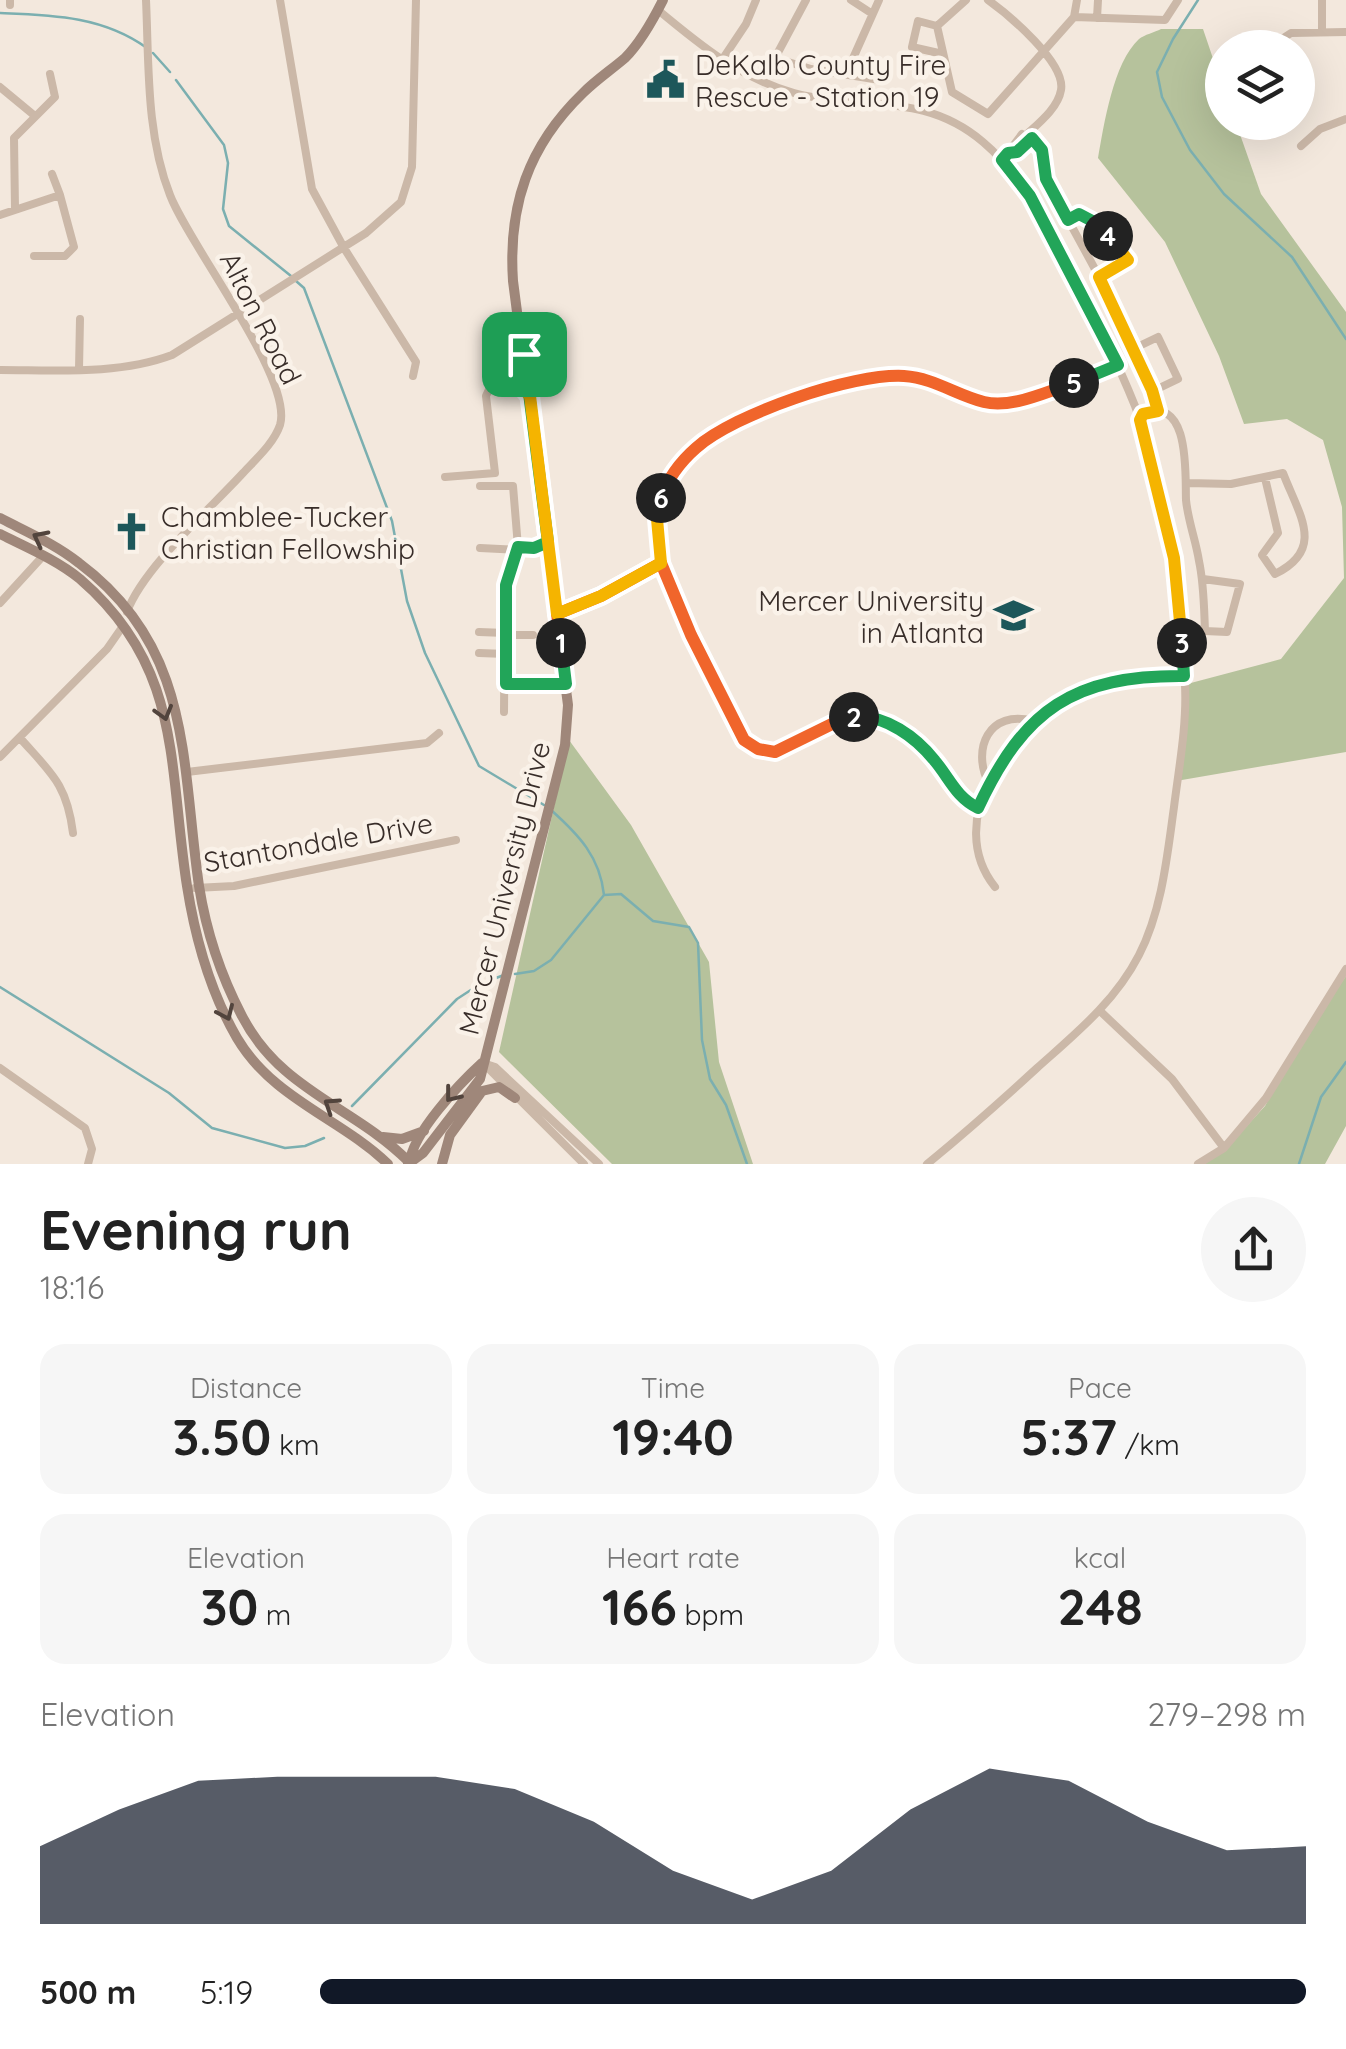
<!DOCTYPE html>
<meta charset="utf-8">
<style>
:root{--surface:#fff;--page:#f6f6f6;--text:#222;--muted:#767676;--accent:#111827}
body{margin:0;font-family:Quicksand,sans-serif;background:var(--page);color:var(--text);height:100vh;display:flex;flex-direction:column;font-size:38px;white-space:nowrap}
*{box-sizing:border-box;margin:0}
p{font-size:32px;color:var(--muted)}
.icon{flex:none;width:55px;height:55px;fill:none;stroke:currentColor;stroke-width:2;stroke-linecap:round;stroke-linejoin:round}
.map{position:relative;height:1164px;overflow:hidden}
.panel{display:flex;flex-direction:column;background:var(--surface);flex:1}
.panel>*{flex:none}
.fabs{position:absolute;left:1205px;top:30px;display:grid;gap:20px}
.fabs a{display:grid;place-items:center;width:110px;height:110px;border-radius:50%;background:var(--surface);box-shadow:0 10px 40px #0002;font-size:50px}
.pin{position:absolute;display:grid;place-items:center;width:85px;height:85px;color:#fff;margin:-42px;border-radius:20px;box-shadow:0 5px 15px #0006}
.km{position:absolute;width:50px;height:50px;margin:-25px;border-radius:50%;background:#222;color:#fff;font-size:28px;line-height:50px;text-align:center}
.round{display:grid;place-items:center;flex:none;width:105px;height:105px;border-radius:52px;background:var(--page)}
.head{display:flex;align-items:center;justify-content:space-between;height:170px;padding:0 40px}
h1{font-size:55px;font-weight:700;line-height:75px}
.stats{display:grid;grid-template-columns:repeat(3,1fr);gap:15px;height:170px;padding:10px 40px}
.stats div{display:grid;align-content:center;border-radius:25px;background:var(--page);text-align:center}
.stats b{font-size:50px;font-weight:700}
.stats small{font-size:28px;font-weight:400}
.stats p{font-size:28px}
.chart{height:280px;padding:20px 40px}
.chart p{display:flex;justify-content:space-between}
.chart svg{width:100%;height:180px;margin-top:10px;fill:var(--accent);opacity:.7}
ul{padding:0 40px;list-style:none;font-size:32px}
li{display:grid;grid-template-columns:160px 120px 1fr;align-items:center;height:75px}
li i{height:25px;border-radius:12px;background:var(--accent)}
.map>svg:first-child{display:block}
.green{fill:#b6c29c}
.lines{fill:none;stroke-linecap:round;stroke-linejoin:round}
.stream{stroke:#7bafb0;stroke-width:2.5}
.street{stroke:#cbb8a8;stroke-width:8}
.secondary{stroke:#9f877a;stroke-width:10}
.oneway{stroke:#52443d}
.split-1-casing{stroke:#fff;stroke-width:20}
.split-2-casing{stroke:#fff;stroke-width:20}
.split-3-casing{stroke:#fff;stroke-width:20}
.split-4-casing{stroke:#fff;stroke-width:20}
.split-5-casing{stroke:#fff;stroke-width:20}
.split-6-casing{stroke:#fff;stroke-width:20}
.split-7-casing{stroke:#fff;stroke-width:20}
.split-1{stroke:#22a559;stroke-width:12}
.split-2{stroke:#f0652b;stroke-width:12}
.split-3{stroke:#22a559;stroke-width:12}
.split-4{stroke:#f5b400;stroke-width:12}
.split-5{stroke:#22a559;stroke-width:12}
.split-6{stroke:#f0652b;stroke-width:12}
.split-7{stroke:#f5b400;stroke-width:12}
.labels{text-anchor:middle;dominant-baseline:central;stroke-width:9;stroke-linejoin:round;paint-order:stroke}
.poi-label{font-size:28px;fill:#382d29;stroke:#faf2e9;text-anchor:start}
.street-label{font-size:28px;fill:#382d29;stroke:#faf2e9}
</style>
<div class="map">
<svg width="1346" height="1164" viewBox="0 0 1346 1164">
<rect width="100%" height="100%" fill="#f3e8dd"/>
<!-- green -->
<path class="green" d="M1161 29H1203L1222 85V122L1236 123 1261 194 1346 312V752L1176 781 1187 684 1281 659 1344 578 1342 507 1323 440 1287 419 1244 424 1219 356 1165 242 1098 158C1104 125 1113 63 1139 39 1144 35 1155 32 1161 29Z
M569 740 631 825 709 962 719 1062 753 1164H612L499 1052Z
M1346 976V1126L1325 1164H1199L1234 1140 1265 1106 1295 1051Z"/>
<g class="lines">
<!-- stream -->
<path class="stream" d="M1198 0 1173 39 1157 72 1162 97 1190 150 1224 194 1292 257 1346 339
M0 13C52 15 103 16 147 48
M153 53 170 72
M176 80 224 145 228 163 223 209 229 226 291 276
M296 281 304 288 392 521 407 601 425 653 479 766 544 805
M551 810C579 835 600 857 604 895
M515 974 534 971 551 960 604 895 621 894 653 921 689 927 698 943 702 1040 710 1079 726 1105 747 1164
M0 987 169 1093 212 1128 285 1148 305 1146 324 1138
M352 1106 457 999 480 984 504 975
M1299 1164 1321 1097 1346 1062"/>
<!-- street -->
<path class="street" d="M280 0 312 189 344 248 416 362 413 376
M806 0 775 58 811 69 880 80
M851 0 871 13
M988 0C1009 15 1066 63 1061 90 1058 108 1039 123 1027 134L1032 139 1017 153H1008
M1322 0V31
M10 5V0
M658 10C700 45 740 78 794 93 863 111 923 91 983 142 1022 175 1042 218 1065 261 1091 309 1115 356 1135 406 1166 487 1182 599 1185 685 1187 725 1179 767 1174 807 1167 857 1162 910 1139 955 1115 1002 1075 1034 1037 1068 1001 1101 965 1133 927 1164
M1074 17 1165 20 1178 0
M1097 18 1098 0
M937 26 952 92 988 114 1074 17 1077 0
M937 26 918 21 912 47 943 54
M937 26 966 0
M1268 48 1291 33 1346 32
M722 60 746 24 756 0
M846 74 879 0
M0 87 35 116
M1032 139 1042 150 1046 179 1102 282 1153 391 1158 411
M1301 146 1320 129 1346 119
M1007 154 1022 134
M52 174 60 195
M15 209 14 138 55 97 50 74
M0 215 60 195 74 247 65 256H34
M1068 220 1079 215 1098 224 1128 260 1099 277
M1133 349 1158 337 1178 379 1153 391
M79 369 80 319
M0 370C55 370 119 375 172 355L366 233 401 202 412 167 416 0
M495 383 518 384 527 393
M1140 419 1143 414C1191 394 1185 477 1186 500 1188 521 1196 541 1199 561 1204 584 1204 608 1205 631L1227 632 1240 584 1203 579
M445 477 495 473 486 396C492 380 503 380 516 373L522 362
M1188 483 1231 484 1283 473C1299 515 1326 549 1275 574L1262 555 1278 533 1265 478
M480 486H513L518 547 505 585 504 712
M480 548 523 550 548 542
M0 603 43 556
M127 612C143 568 210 509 243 473 256 459 274 443 280 425 294 379 189 245 170 195 146 134 149 65 146 0
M557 614 601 596 661 563
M479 632 506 633
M506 635H533
M479 653 506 654
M506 684H565
M20 738C51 773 67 784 73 833
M0 757 107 649 123 626
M187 772 427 743 439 733
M989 784C971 749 989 709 1033 721
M978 808C956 797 950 781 937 763 922 743 898 724 874 718 827 706 786 776 744 740 722 697 699 654 680 609 673 593 664 577 660 560 653 537 655 507 666 485 682 451 716 435 747 419 794 396 847 375 900 376 932 377 956 398 987 403 1018 408 1088 378 1118 365
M995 887C943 822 1008 727 1071 696 1107 677 1145 676 1185 677
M195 888 234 886 456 840
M1100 1011 1172 1079 1224 1148
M483 1063 495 1067 599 1164
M483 1063 584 1164
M0 1068 85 1128 92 1149 88 1164
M1198 1164 1224 1148 1266 1098 1346 969"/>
<!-- secondary -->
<path class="secondary" d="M0 518C27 532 55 544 79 563 193 648 181 762 199 886 206 930 221 976 242 1016 281 1092 356 1107 411 1164
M0 534C26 547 57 560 80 579 183 668 168 765 187 886 195 937 211 993 237 1038 273 1099 340 1118 388 1164
M383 1137 402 1139 424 1131
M410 1162C412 1134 460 1083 482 1063
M408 1164 423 1153 480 1079 565 745 568 705 513 281C508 206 528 146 583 93 596 80 611 70 625 58 641 42 653 20 663 0
M442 1164 450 1135 482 1091 499 1087 515 1098"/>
</g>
<!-- one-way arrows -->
<defs><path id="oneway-chevron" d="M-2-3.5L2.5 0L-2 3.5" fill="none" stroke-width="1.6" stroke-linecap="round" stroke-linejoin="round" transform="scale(2.5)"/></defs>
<g class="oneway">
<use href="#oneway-chevron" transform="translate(40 538) rotate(-153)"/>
<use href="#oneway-chevron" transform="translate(164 713) rotate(74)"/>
<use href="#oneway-chevron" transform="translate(226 1013) rotate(66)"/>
<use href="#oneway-chevron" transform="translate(452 1095) rotate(128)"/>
<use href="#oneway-chevron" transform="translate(331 1105) rotate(-147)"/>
</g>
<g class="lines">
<defs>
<path id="split-1" d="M524 354 548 542 534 548 518 547 506 585V684H566L561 643"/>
<path id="split-2" d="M561 643 557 614 601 596 661 563 691 635 744 740 758 749 775 752 832 724 854 717"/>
<path id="split-3" d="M854 717C886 715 916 737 935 761 950 779 956 797 978 808 1024 709 1074 675 1184 676L1182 643"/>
<path id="split-4" d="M1108 236 1128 260 1099 277 1152 390 1158 411 1143 414 1140 420 1174 558 1182 643"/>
<path id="split-5" d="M1074 383 1118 365 1030 196 1002 160 1008 153 1017 152 1032 138 1042 150 1046 179 1068 220 1079 214 1098 224 1108 236"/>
<path id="split-6" d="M661 498C668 478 680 462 696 448 734 414 853 373 904 376 934 378 956 395 984 402 1012 409 1047 391 1074 383"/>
<path id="split-7" d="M524 354 521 366 512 376 513 384H518L530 396 557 614 601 596 661 563 657 519 661 498"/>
</defs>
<!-- split-1 casing -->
<use href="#split-1" class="split-1-casing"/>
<!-- split-2 casing -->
<use href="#split-2" class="split-2-casing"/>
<!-- split-3 casing -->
<use href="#split-3" class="split-3-casing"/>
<!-- split-4 casing -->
<use href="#split-4" class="split-4-casing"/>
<!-- split-5 casing -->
<use href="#split-5" class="split-5-casing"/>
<!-- split-6 casing -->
<use href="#split-6" class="split-6-casing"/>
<!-- split-7 casing -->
<use href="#split-7" class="split-7-casing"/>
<!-- split-1 -->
<use href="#split-1" class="split-1"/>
<!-- split-2 -->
<use href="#split-2" class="split-2"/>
<!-- split-3 -->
<use href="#split-3" class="split-3"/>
<!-- split-4 -->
<use href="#split-4" class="split-4"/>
<!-- split-5 -->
<use href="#split-5" class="split-5"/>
<!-- split-6 -->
<use href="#split-6" class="split-6"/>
<!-- split-7 -->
<use href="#split-7" class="split-7"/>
</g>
<!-- icons -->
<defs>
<symbol id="civic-bare" viewBox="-9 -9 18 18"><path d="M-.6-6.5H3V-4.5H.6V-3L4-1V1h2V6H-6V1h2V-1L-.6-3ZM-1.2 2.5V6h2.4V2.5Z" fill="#1d575a" stroke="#faf2e9" stroke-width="2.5" paint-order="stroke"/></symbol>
<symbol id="church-bare" viewBox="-9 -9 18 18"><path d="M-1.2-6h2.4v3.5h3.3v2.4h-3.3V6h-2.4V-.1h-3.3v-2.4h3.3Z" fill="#1d575a" stroke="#faf2e9" stroke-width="2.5" paint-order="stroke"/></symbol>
<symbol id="university-bare" viewBox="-9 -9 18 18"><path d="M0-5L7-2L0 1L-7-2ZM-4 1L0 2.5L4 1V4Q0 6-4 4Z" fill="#1d575a" stroke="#faf2e9" stroke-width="2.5" paint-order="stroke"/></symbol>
</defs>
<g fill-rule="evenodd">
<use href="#civic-bare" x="638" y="52" width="55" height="55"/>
<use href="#church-bare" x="104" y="504" width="55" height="55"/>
<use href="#university-bare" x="986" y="588" width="55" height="55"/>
</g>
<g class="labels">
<!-- poi labels -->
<g class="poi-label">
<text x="695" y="64">DeKalb County Fire<tspan x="695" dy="32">Rescue - Station 19</tspan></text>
<text x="161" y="516">Chamblee-Tucker<tspan x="161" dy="32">Christian Fellowship</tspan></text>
<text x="984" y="600" text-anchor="end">Mercer University<tspan x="984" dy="32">in Atlanta</tspan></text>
</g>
<!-- street labels -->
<g class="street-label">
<text transform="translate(261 318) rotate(63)">Alton Road</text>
<text transform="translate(318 842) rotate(-10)">Stantondale Drive</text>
<text transform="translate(504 888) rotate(-76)">Mercer University Drive</text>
</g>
</g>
</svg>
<div class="fabs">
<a><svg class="icon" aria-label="layers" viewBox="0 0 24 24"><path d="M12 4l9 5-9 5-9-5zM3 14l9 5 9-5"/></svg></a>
</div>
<div class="pin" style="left:524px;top:354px;background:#1e9e55"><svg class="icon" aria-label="arrive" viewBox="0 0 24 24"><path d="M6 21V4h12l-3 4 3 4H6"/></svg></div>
<b class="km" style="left:561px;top:643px">1</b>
<b class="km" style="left:854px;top:717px">2</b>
<b class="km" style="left:1182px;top:643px">3</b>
<b class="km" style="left:1108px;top:236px">4</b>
<b class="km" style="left:1074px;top:383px">5</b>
<b class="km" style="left:661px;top:498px">6</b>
</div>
<section class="panel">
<div class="head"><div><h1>Evening run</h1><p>18:16</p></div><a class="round"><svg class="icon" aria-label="share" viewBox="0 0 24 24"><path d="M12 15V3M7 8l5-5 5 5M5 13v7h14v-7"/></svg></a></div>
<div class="stats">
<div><p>Distance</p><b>3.50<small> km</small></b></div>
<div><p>Time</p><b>19:40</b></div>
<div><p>Pace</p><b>5:37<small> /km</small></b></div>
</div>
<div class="stats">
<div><p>Elevation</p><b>30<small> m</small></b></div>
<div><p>Heart rate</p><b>166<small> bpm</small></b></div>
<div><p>kcal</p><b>248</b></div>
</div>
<div class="chart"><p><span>Elevation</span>279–298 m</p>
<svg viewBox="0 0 160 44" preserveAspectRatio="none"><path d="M0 44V25L10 16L20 9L30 8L40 8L50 8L60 11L70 19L80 31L90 38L100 31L110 16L120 6L130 9L140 19L150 26L160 25V44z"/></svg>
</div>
<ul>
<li><b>500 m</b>5:19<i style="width:100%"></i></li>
</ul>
</section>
